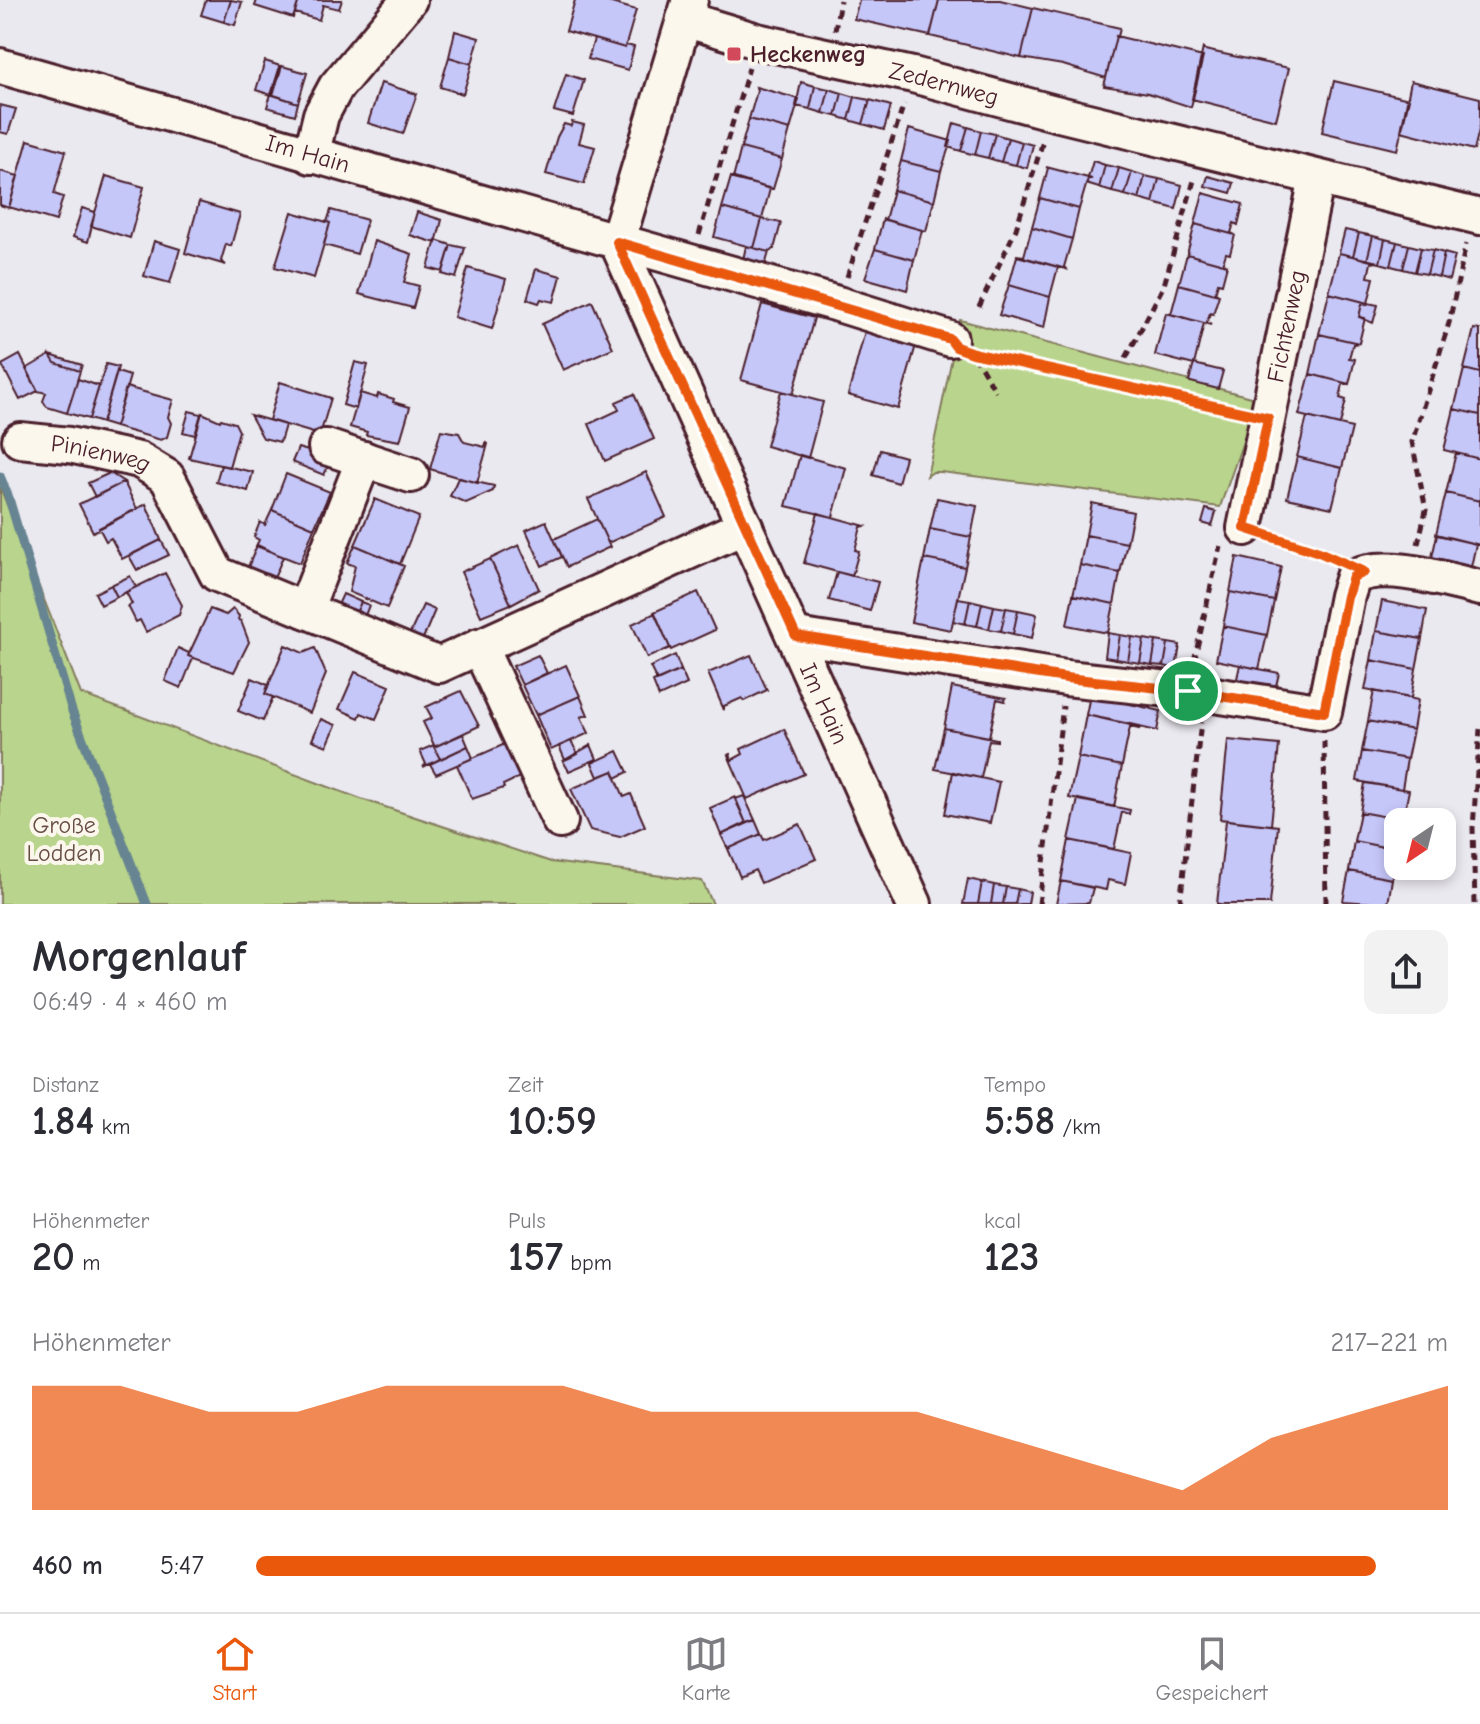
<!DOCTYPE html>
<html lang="de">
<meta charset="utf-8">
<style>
:root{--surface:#fff;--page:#f2f2f3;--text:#2b2b33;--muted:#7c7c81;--line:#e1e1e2;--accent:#ea580c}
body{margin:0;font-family:"Comic Neue",sans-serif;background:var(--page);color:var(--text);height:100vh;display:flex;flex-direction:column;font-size:30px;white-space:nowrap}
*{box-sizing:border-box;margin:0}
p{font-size:26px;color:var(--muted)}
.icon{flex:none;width:44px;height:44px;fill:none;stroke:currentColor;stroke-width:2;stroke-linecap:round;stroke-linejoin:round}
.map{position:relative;height:904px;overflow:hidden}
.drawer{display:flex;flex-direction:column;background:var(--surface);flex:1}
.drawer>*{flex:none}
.needle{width:52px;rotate:215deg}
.buttons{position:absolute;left:1384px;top:808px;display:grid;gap:16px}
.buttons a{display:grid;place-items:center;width:72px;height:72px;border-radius:16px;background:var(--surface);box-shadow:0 4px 12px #0003;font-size:40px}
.pin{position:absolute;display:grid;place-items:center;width:68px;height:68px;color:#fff;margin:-34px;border:4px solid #fff;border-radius:50%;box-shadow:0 2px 8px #0007}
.round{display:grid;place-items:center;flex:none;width:84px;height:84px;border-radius:16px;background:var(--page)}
.overview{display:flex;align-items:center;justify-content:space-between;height:136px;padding:0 32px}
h1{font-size:44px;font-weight:700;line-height:60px}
.metrics{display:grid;grid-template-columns:repeat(3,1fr);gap:12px;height:136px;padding:8px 32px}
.metrics div{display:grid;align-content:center}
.metrics b{font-size:40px;font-weight:700}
.metrics small{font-size:22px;font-weight:400}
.metrics p{font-size:22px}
.chart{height:224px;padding:16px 32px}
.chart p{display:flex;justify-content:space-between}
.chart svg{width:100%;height:144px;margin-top:8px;fill:var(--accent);opacity:.7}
ul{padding:0 32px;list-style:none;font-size:26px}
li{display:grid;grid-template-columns:128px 96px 1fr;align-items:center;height:60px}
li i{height:20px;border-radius:10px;background:var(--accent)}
.tab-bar{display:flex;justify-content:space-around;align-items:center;height:112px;border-top:2px solid var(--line);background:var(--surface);font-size:22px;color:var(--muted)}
.tab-bar a{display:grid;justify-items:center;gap:4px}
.tab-bar .on{color:var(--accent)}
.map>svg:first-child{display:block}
.green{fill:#b9d48c;stroke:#827a5c;stroke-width:2}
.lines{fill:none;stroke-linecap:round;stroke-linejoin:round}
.stream{stroke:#668491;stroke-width:9}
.building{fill:#c6c7f9;stroke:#4a1f2b;stroke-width:2}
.street-casing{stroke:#4a1f2b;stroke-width:40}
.path{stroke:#4a1f2b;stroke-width:5;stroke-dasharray:8 6;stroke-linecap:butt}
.street{stroke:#fbf7ec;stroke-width:34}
.route-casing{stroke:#fff;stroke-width:16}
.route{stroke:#ea580c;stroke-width:10}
.poi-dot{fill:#d1495b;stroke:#fbf7ec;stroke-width:3}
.labels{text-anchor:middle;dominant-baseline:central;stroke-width:8;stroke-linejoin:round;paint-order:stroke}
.poi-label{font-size:24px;font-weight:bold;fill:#4a1f2b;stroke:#fbf7ec;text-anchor:start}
.street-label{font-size:24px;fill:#4a1f2b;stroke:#fbf7ec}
.park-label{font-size:24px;fill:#664c43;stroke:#fbf7ec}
</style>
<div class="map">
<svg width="1480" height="904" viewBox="0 0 1480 904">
<rect width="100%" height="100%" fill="#ebe9f0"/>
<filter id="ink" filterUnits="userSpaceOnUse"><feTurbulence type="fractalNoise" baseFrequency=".0125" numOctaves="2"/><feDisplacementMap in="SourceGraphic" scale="16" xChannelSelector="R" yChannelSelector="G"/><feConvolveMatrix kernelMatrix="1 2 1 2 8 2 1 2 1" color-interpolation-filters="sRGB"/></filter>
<g filter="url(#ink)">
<!-- green -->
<path class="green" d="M960 320 1258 399 1220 507 941 472H933L927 476Z
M0 487 81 694 361 799 551 862 702 881 713 904H0Z"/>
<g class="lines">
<!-- stream -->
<path class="stream" d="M0 476 8 495 72 711 147 904"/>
</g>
<!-- building -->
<path class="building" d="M206 0H231L224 22 201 15Z
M231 0 242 2 235 25 224 22Z
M257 0H299L293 18 255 6Z
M299 0H342L339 9 323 5 319 20 295 13Z
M575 0H601L636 10 625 48 566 31Z
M859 0H939L930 36 854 19Z
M939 0H1000L1033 8 1021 58 930 36Z
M1033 8 1120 28 1118 37 1116 36 1106 78 1063 65 1021 58Z
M455 31 479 38 472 64 449 57Z
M1116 36 1203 57 1191 107 1148 93 1104 86Z
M594 39 625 48 626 45 634 47 628 70 588 59Z
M1203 48 1205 50 1289 68 1276 120 1192 99Z
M449 57 472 64 463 94 440 87Z
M265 61 280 66 271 95 256 90Z
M282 66 307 73 298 103 273 95Z
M566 74 584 80 573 116 554 111Z
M1334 81 1409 99 1397 150 1322 132Z
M1411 81 1480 98V126L1474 150 1401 131Z
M801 82 815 86 810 109 796 106Z
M381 83 417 94 403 134 368 123Z
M815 86 829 89 823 113 810 109Z
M756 87 799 99 790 130 749 119 757 91Z
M829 89 842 93 836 116 823 113Z
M842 93 855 97 849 120 836 116Z
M271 94 298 103 295 115 267 107Z
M855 97 870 100 863 124 849 120Z
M870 100 891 106 884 130 863 124Z
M0 105 16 109 8 134 0 132Z
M749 119 790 130 782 159 741 148Z
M572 122 584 125 579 143 595 147 584 184 546 174 557 137 564 124 571 126Z
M954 123 968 127 961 151 948 147Z
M968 127 981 131 975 155 961 151Z
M909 129 951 141 941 171 901 161Z
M981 131 995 134 988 158 975 155Z
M995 134 1008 138 1001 162 988 158Z
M1008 138 1022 142 1016 165 1001 162Z
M28 140 66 151 54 194 63 197 56 221 9 207Z
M1022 142 1033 145 1027 168 1016 165Z
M741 148 782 159 773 189 733 179Z
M901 161 941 171 934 201 893 190Z
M1093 161 1105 165 1099 188 1086 184 1088 179H1092L1088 178Z
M1105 165 1119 168 1112 192 1099 188Z
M1046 167 1092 179H1088L1079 209 1040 198 1048 168Z
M1119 168 1132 172 1125 195 1112 192Z
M0 171 18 176 9 208 0 205Z
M1132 172 1145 176 1139 199 1125 195Z
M106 176 144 187 130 238 91 226Z
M1145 176 1159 179 1153 203 1139 199Z
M1208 176 1234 183 1231 193 1205 186Z
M731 177 770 189 762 219 722 208Z
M1159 179 1182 185 1176 209 1153 203Z
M893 190 934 201 926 231 885 220Z
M1203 193 1243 204 1238 225 1234 223 1231 233 1235 235 1195 224Z
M1040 198 1079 209 1072 239 1032 227Z
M199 202 240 214 231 246 226 244 221 261 226 265 185 253Z
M82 208 95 212 88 242 73 237Z
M722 208 762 219 754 248 714 237Z
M331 210 367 220 357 254 324 245 330 223 327 222Z
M292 212 330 223 314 278 275 267Z
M417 212 442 220 436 243 410 235Z
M762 219 781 223 774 249 769 252 754 248Z
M883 219 922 230 914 260 875 249Z
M1195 224 1235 235 1230 254 1226 253 1223 263 1227 265 1187 254Z
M1032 227 1072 239 1064 267 1066 269 1016 255 1024 256Z
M1345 230 1359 233 1353 256 1339 253Z
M1359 233 1373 236 1367 260 1353 256Z
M1373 236 1385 239 1380 263 1367 260Z
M1385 239 1397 242 1391 266 1380 263Z
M436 240 451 245 443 272 428 268Z
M154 241 180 249 170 283 144 276Z
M374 241 412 254 404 282 419 286 413 308 359 294Z
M1397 242 1409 245 1403 269 1391 266Z
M451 245 465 248 456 278 442 274Z
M1409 245 1421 248 1415 272 1403 269Z
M746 246 769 252 765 266 743 260Z
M1421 248 1433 250 1427 274 1415 272Z
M875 249 914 260 907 290 865 278Z
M1433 250 1444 253 1439 277 1427 274Z
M1339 253 1378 262 1371 263 1368 277 1374 278 1368 303 1329 293Z
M1444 253 1455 256 1449 280 1439 277Z
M1187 254 1227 265 1222 284 1218 283 1215 293 1219 295 1179 284Z
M1017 256 1058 267 1050 297 1009 285Z
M468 268 506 279 492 329 454 317Z
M536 269 561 276 554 302 541 299 539 303 527 299Z
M1179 284 1219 295 1213 314 1210 313 1207 322 1211 325 1171 314Z
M1009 285 1050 297 1044 328 999 315Z
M1329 293 1368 303 1367 305 1362 304 1359 317 1365 318 1359 343 1319 334Z
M592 301 613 348 563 370 542 324Z
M1368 303 1378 305 1373 323 1359 317 1362 304 1367 305Z
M762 304 814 318 793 394 741 380Z
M1166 313 1204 323 1194 365 1155 355Z
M1474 329 1480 330V373L1464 369Z
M865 331 916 345 898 409 848 395Z
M1319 334 1359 343 1353 344 1349 358 1355 359 1349 384 1310 374Z
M20 355 38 391 20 400 2 365Z
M50 355 55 363 80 371 67 413 47 407 43 401 46 393 38 391 26 369Z
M50 355 82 365 80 371 55 363Z
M355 362 368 365 356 409 343 405Z
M106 364 118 367 102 423 89 419Z
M1194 364 1223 371 1218 389 1187 381H1189Z
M1464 369 1480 373V415L1454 409Z
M117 372 130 376 115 427 102 423Z
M1310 374 1349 384H1343L1340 398 1346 400 1340 425 1299 415Z
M78 379 99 386 89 419 67 413Z
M280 382 331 398 320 435 269 420Z
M126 387 173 400 168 417 171 423 167 437 161 440 115 427Z
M781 391 823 402 808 458 766 446Z
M360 393 377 398 378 394 394 399 393 402 410 407 400 441 366 435 367 432 350 427Z
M634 394 654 439 605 461 589 424 619 410 616 402Z
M1454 409 1480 415V459L1444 450Z
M189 411 201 414 195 435 183 432Z
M202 413 220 421 221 419 235 423 239 431 229 467 189 458Z
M250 415 285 425 280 442 263 438Z
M1307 417 1352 428 1342 468 1297 457Z
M441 430 459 433 464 442 485 447 486 443 488 444 477 483 430 469Z
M298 448 332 458 324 475 292 462Z
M880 450 905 457 898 483 873 475Z
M1456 453 1480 459V501L1446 493Z
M800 455 846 468 833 517 786 506Z
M1297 457 1342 468 1332 508 1287 498Z
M221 465 253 472 248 491 216 482Z
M646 472 666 517 608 543 588 499Z
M110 473 124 482 95 497 88 483Z
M286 474 330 492 314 528 272 510Z
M458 478 494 486 493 491 466 503 450 496Z
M124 482 137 509 93 532 79 504Z
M1446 493 1480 501V545L1436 534Z
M937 498 977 506 971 537 930 529Z
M375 499 419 517 400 564 355 545Z
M1092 503 1133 512 1127 543 1086 535Z
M146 504 161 540 122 559 111 538 106 541 99 528Z
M1206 509 1216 512 1212 526 1202 523Z
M272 510 314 528 300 563 256 546 259 540 254 537 260 522 265 525Z
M818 513 865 526 861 527 855 550 859 551 852 576 804 563Z
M597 519 610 547 567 567 554 539Z
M546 521 562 557 542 566 526 530Z
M930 529 971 537 965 567 924 559Z
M1086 535 1127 543 1120 573 1080 565Z
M1437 535 1476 544 1471 567 1432 557Z
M161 540 169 555 137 570 129 556Z
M257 545 283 557 272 583 246 572Z
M355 545 404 566 387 608 349 592 355 566 347 563Z
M519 545 539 589 511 604 490 559Z
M1237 557 1281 567 1274 601 1230 592Z
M490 559 511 604 481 616 461 572Z
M924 559 965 567 951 630 911 622Z
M1080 565 1120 573 1114 604 1073 595Z
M837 572 878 582 870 611 829 600Z
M165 573 182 605 179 615 146 632 140 620 136 622 128 606 132 604 126 592Z
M130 576 136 587 117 597 111 585Z
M111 585 117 597 101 605 95 593Z
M698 592 715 630 671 650 654 612Z
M1230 592 1274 601 1267 635 1223 626Z
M343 594 361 602 355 615 337 607Z
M1073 595 1114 604 1108 633 1067 625Z
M958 598 970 600 965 624 953 621Z
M970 600 982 603 977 626 965 624Z
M1382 601 1427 610 1422 639 1376 631Z
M361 602 369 605 364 618 355 615Z
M982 603 994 606 989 629 977 626Z
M423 605 435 610 422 641 409 636Z
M994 606 1006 608 1001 631 989 629Z
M1006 608 1018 610 1013 634 1001 631Z
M210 609 226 615 233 609 239 616 238 620 241 621 249 642 234 672 188 656Z
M1018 610 1037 614 1032 638 1013 634Z
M655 613 670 648 647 658 632 624Z
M1223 626 1267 635 1259 669 1216 660Z
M1376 631 1422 639 1416 669 1371 660Z
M1108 633 1120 635 1116 659 1105 657Z
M1120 635 1132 637 1128 661 1116 659Z
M1132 637 1144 639 1140 663 1128 661Z
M1144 639 1156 641 1152 665 1140 663Z
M1156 641 1168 643 1164 666 1152 665Z
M1168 643 1180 645 1176 669 1164 666Z
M285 645 303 653 315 648 326 674 310 713 265 694Z
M178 648 189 653 188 656 193 658 181 688 165 681Z
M538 655 547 673 522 685 513 666Z
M675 655 681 670 657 681 650 667Z
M751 655 767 690 744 701 742 698 724 706V710L708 673Z
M1371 660 1416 669 1411 698 1365 690Z
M566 665 580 696 536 715 522 685Z
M1240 665 1279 673 1275 690 1236 683Z
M681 670 687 684 659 697 653 682Z
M355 672 390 686 376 719 361 713 359 718 339 709Z
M252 678 268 685 265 694 273 697 263 721 238 711Z
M952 687 1006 698 1005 701 997 699 989 737 944 728Z
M461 691 479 726 434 747 440 759 423 767 426 764 420 751 434 745 423 722 432 718 426 707Z
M1374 691 1418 700 1413 730 1368 721Z
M1090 695 1161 711 1157 731 1086 715Z
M580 696 588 715 581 717 589 733 551 750 536 715Z
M1086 715 1140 726 1139 729 1130 727 1122 766 1078 757Z
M321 719 336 725 327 746 312 740Z
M1368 721 1413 730 1407 759 1362 751Z
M944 728 997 739V741L989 740 981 778 935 769Z
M784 729 804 774 747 799 728 755 730 754 732 760 743 754 741 749Z
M463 734 468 746 440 759 434 747Z
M1228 740 1279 745 1271 825 1220 819Z
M571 741 578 754 565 760 559 746Z
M505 744 520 777 503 785 504 788 472 799 457 765Z
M591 745 597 759 569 771 563 761Z
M468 746 473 758 436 774 430 764Z
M618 751 628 772 616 778 613 771 598 777 592 763Z
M1362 751 1407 759 1402 789 1357 781Z
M1078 757 1122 766 1114 807 1069 798Z
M613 771 624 797 631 794 645 826 620 837 590 830 571 789Z
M953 772 999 782 990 823 945 814Z
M1365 783 1409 790 1403 820 1360 812Z
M744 796 755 820 746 823 735 799Z
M735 797 746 823 721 835 710 808Z
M1078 799 1130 810 1129 814 1122 812 1114 849 1069 840Z
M1360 812 1403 820 1398 822V850L1354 841Z
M755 820 761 834 728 849 721 835Z
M1226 820 1278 826 1270 904H1217Z
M800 824 816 859 761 883 755 870 740 877 728 849 761 834 764 840Z
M1069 840 1131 853 1125 884 1108 880 1106 890 1061 881Z
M1354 841 1398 850 1392 879 1349 871Z
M1349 871 1392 879 1388 904 1343 901Z
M968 879 982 882 978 904H963Z
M1061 881 1093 888 1089 903 1056 904Z
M982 882 994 885 991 904H978Z
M994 885 1006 887 1003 904H991Z
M1006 887 1018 889 1015 904H1003Z
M1018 889 1030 892 1028 904H1015Z"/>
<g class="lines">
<defs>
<g id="street">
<path id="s1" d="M684 19 757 41 913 75 1051 112 1480 217"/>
<path id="s2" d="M0 66 838 304 950 339"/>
<path d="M311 156 321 115 336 87 409 0"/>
<path id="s3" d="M617 242 914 904"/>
<path d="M617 242 690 0"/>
<path id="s4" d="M20 440 69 445 139 460 167 477 217 574 439 665 745 526"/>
<path d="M326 447 411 475"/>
<path id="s5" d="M1245 528 1317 178"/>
<path d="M305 610 364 459"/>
<path d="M796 636 1066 678 1188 691 1324 712 1347 596 1353 577C1386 560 1445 580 1480 588"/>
<path d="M479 646 560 821"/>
</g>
</defs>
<!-- street casing -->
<use href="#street" class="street-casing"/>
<!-- path -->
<path class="path" d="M835 30 840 0
M699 235 749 68
M847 277 904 104
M979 307 1016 229 1043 141
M976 354 1239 411
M974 355 996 392
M1126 358 1164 285 1195 177
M1271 537 1330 557
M1418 544 1426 510 1412 442 1449 323 1466 244
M1194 661 1220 546
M1324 741 1326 904
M1039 904 1063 706
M1180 904 1201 722
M1475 904 1473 828 1480 729"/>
<!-- street -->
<use href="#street" class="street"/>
</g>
</g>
<g class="lines" filter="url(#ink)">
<defs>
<path id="route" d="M617 242 950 339 956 347 973 353 1268 418 1245 528 1319 552 1364 572 1353 577 1347 596 1324 712 1188 691 1066 678 796 636Z"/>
</defs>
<!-- route casing -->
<use href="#route" class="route-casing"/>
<!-- route -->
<use href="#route" class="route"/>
</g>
<!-- markers -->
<rect class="poi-dot" x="726" y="46" width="16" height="16" rx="4"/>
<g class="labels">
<!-- poi labels -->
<g class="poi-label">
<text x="750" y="54">Heckenweg</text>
</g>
<!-- street labels -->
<g class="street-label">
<text stroke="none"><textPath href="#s1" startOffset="268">Zedernweg</textPath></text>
<text stroke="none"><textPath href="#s2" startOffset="320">Im Hain</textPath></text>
<text stroke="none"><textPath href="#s5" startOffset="206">Fichtenweg</textPath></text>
<text stroke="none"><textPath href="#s4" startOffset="82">Pinienweg</textPath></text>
<text stroke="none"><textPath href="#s3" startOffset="506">Im Hain</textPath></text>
</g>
<!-- park labels -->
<g class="park-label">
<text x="64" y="825">Große<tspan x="64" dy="28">Lodden</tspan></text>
</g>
</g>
</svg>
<div class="buttons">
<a><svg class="needle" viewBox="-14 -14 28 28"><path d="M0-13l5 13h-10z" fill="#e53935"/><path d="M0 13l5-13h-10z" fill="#7c7c81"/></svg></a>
</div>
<div class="pin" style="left:1188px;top:691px;background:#1e9e55"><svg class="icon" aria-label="arrive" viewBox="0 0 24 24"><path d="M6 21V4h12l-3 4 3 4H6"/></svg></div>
</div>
<section class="drawer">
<div class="overview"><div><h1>Morgenlauf</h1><p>06:49 · 4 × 460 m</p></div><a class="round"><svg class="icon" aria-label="share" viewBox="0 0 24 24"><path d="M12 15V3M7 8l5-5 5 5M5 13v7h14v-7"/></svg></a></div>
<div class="metrics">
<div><p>Distanz</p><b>1.84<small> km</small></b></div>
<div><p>Zeit</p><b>10:59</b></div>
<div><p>Tempo</p><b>5:58<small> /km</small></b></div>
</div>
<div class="metrics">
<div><p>Höhenmeter</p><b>20<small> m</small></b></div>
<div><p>Puls</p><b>157<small> bpm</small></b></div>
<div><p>kcal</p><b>123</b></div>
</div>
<div class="chart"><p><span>Höhenmeter</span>217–221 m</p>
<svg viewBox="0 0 160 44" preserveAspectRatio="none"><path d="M0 44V6L10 6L20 14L30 14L40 6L50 6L60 6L70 14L80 14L90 14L100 14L110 22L120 30L130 38L140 22L150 14L160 6V44z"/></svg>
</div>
<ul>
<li><b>460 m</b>5:47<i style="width:94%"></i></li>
</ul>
</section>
<nav class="tab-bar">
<a class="on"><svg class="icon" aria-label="home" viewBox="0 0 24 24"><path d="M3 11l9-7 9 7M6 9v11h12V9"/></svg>Start</a>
<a><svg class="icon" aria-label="map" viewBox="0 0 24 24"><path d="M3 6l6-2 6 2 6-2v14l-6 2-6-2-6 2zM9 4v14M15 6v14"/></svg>Karte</a>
<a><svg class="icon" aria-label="saved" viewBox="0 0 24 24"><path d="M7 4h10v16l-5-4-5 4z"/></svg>Gespeichert</a>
</nav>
